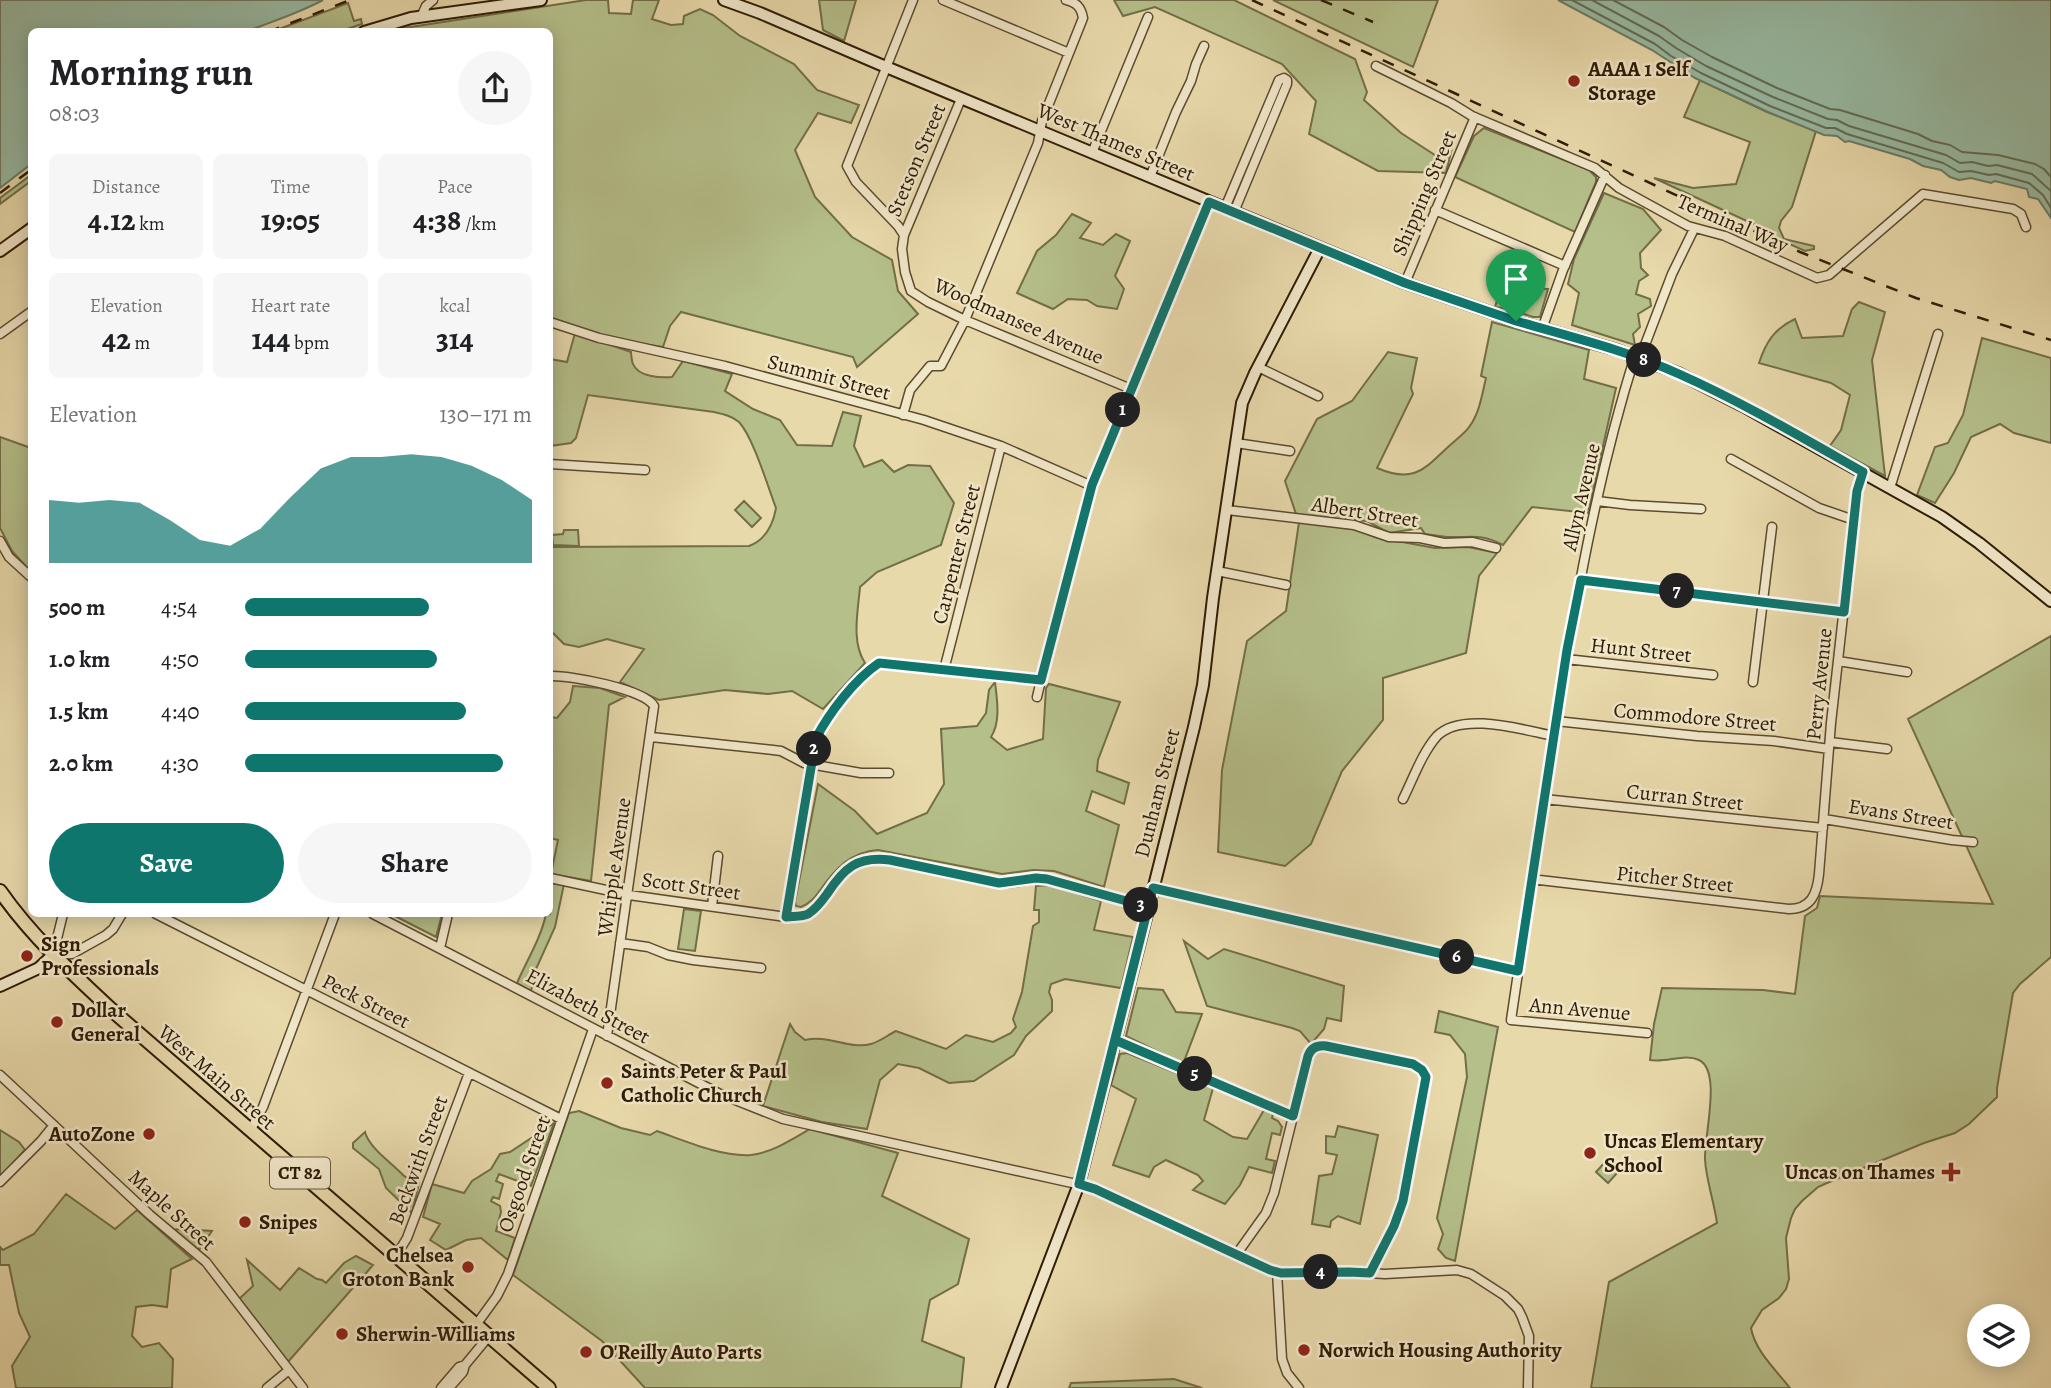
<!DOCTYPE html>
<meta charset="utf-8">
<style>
:root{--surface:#fff;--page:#f6f6f6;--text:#202124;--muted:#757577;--accent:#0f766e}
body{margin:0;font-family:Alegreya,serif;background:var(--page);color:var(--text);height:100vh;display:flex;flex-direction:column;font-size:26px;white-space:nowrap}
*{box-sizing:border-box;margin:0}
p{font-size:23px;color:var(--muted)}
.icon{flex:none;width:38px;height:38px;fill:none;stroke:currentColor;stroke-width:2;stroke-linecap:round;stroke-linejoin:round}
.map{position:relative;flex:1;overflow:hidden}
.side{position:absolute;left:28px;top:28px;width:525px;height:889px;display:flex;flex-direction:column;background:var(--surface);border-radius:10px;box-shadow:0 4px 18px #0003}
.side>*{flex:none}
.fabs{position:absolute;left:1967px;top:1304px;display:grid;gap:14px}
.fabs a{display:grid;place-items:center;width:63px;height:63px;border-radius:50%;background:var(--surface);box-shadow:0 4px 18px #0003;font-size:35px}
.pin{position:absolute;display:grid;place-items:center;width:60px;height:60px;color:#fff;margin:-72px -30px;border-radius:50% 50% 50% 0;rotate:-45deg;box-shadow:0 0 7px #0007}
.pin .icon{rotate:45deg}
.km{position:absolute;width:35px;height:35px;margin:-18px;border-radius:50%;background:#222;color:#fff;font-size:19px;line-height:35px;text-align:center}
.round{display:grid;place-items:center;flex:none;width:74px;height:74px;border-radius:37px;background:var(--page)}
.headline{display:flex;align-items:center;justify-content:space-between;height:119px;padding:0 21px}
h1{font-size:38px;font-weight:700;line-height:52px}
.metrics{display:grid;grid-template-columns:repeat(3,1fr);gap:10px;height:119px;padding:7px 21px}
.metrics div{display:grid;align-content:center;border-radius:10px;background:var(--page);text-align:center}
.metrics b{font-size:30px;font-weight:700}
.metrics small{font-size:19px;font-weight:400}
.metrics p{font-size:19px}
.chart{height:196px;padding:14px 21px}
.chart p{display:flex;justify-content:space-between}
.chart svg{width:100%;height:126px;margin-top:7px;fill:var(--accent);opacity:.7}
.action{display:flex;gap:14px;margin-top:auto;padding:14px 21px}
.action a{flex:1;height:80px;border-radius:42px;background:var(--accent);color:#fff;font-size:28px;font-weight:700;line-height:80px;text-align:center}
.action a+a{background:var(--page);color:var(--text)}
ul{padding:0 21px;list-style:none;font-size:23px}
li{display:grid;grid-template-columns:112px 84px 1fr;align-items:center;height:52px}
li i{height:18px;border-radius:9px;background:var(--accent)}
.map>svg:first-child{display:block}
.green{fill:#b5bf8a;stroke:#726e47;stroke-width:2}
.water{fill:#98bba4;stroke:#6e7b64;stroke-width:2}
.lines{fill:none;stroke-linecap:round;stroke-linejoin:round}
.shore{stroke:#636c54;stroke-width:2}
.street-casing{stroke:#5c4b2e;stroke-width:11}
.secondary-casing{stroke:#2e1c04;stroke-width:14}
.primary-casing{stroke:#2e1c04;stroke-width:16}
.street{stroke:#f0e6c8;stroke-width:8}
.secondary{stroke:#f0e6c8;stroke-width:10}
.primary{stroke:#e8d9ab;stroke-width:12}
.rail{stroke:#2e1c04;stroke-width:2.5;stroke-dasharray:12 12;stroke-linecap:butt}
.route-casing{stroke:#fff;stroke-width:14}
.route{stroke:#0f766e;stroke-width:9}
.poi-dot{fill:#8f2418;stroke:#f0e6c8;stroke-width:2.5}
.labels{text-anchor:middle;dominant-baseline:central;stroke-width:5;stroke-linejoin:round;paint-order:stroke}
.shield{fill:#f0e6c8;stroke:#68593f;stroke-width:2}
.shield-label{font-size:19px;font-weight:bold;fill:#2e1c04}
.poi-label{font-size:21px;font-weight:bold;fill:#2e1c04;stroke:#f0e6c8;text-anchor:start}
.street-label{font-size:21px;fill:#2e1c04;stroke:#f0e6c8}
</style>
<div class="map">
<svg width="2051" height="1388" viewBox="0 0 2051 1388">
<rect width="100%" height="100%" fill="#e8d9ab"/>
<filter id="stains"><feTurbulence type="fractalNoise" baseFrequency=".00286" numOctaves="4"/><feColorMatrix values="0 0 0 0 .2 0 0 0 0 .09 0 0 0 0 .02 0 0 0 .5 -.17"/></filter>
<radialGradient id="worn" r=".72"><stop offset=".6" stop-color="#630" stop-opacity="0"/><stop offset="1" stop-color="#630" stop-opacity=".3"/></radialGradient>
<!-- green -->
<path class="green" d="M586 0H608L609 13 631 14 633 0H659L652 19 671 25 683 24 684 16 700 9 713 15 740 36 794 64 817 90 859 105 851 123 818 113 795 150 815 197 852 237 892 260 898 291 918 314 857 367 853 357 681 312 670 326 663 347 610 339 550 319V32H393L404 28Z
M819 0H856L844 41 823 30Z
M1114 0H1234L1355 59 1367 92 1364 100 1401 133 1438 157H1445L1451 152 1446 173 1378 171 1309 134 1316 101 1282 64 1155 7 1123 16Z
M1273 0H1438L1413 67Z
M348 3 354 21 361 19 362 24 341 31H274Z
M1700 80 1767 112 1816 131 1792 207 1781 221 1779 228 1784 239 1814 246V249L1805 251 1774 237 1775 234 1654 178 1693 188 1736 184 1750 142 1684 117Z
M1484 128 1589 170 1596 177V182L1575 232 1455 177 1474 136Z
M31 175V181L0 204V198Z
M1604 193 1643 209 1661 230 1640 253 1641 268 1648 275 1639 281 1636 294 1650 299 1651 306 1638 314 1640 327 1633 334 1635 345 1572 325 1579 293 1568 284 1574 259Z
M1072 214 1091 223 1080 238 1103 245 1116 234 1130 241 1115 276 1124 289 1117 309 1097 306 1087 300 1068 299 1053 309 1017 293 1037 251 1056 235Z
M1502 284 1522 288 1548 289 1540 317H1533L1512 310 1495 307Z
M1859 302 1885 312 1872 360 1885 476 1830 446 1841 430 1850 395 1831 383 1759 363C1766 342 1774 329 1795 319L1802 338 1843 336 1852 309Z
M1492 322 1589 350 1584 379 1616 388 1588 513 1532 507 1503 545C1480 533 1471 538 1447 537 1440 536 1432 535 1425 534L1421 528 1389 533 1367 521 1297 517 1285 481 1317 419 1352 401 1388 352 1417 358 1411 388 1413 394 1377 468C1419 486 1427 464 1456 440 1465 432 1471 427 1476 415 1481 404 1483 390 1486 378L1481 376Z
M575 333 631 352C631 353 632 363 633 364 638 377 661 378 672 377L683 361 732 374 725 391 753 409 780 420 797 445 832 446 843 412 861 416 854 446 864 467 882 460 894 472 908 465 930 466 954 503 941 545 877 572 860 587C858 611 851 642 865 663L823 709 792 691 768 694 725 690 659 700 620 682 644 649 607 639 579 647 564 644 550 630V547L749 546C765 540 773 525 776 508 768 487 753 437 739 422 732 416 723 414 714 412L588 395 576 438 571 443 550 446V359L567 362Z
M1982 338 2051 358V443L2014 433 2000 424 1971 437 1954 473 1935 503 1917 495 1935 447 1948 443 1963 415Z
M0 437 31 448V572L12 551 0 528Z
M744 501 761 518 752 527 735 510Z
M1299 522 1360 530 1375 537 1435 548 1468 547 1497 553 1479 576 1466 653 1383 678V720L1342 771 1311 844 1285 866 1218 852 1222 770 1247 641 1286 611Z
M564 530H578L579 546 553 545 552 535 563 534Z
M2051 636V957L2020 984 2013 993 1997 1088V1097L1969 1124 1955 1133 1924 1143 1827 1183 1818 1187 1802 1201 1795 1209 1791 1218 1786 1238 1789 1279 1786 1289 1779 1298 1762 1310 1751 1328C1755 1351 1776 1370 1790 1388H1591L1609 1282 1717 1223C1714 1201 1706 1180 1705 1159 1704 1136 1722 1071 1699 1060 1685 1053 1666 1063 1650 1060L1654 1024 1662 988 1763 990 1795 994 1805 916 1817 908 1820 896 1993 904 1908 719Z
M995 682C997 699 1001 722 991 737L1007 750 1043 739 1046 688 1049 684 1120 702 1098 760 1097 771 1129 783 1124 804 1092 791 1086 811 1119 825 1104 887 1054 871 1033 870 1002 874 878 850C851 852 836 868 821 889 815 897 811 903 801 907L796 906 795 902 818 784 855 811 877 834 927 813 944 784 941 729 977 726 986 713 989 690Z
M573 686 600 688 625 697 609 705 591 881 551 874 558 840 550 838V717L557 718 570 702Z
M550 883 564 884 555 927 536 969 531 991 517 983C527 960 541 938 546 914H550L551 891 550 890Z
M1050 885 1101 901 1094 930 1133 937 1121 988 1065 979 1051 984 1049 992 1052 1000V1011L1026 1036 1014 1055 974 1081 949 1083 919 1068 898 1064 880 1080 867 1129 822 1122 763 1106 790 1024 795 1032 805 1040C828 1034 849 1050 871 1044 879 1042 888 1035 896 1031L946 1049 966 1035 993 1042 1011 1033 1016 1027 1013 1019 1022 992 1033 926 1039 922V910H1034L1036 886Z
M684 909 701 911 695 951 678 949Z
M391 914H442L436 937Z
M1184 941 1208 959 1224 949 1344 986 1341 1021 1327 1018 1324 1029 1311 1044 1300 1031 1292 1028 1207 1006Z
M1138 988 1163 990 1176 1012 1202 1014 1183 1064 1126 1036Z
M1439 1011 1498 1027 1455 1261 1446 1258 1438 1249 1443 1234 1437 1218 1467 1077 1465 1054 1450 1035 1435 1032Z
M1127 1053 1213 1088 1204 1120 1233 1137 1247 1139 1264 1110 1273 1114 1272 1118 1278 1121 1282 1127 1280 1135 1272 1133 1266 1159 1275 1161 1272 1173 1249 1167 1240 1185 1225 1204 1193 1190 1203 1181 1198 1175 1166 1160 1154 1167 1149 1177 1113 1165 1136 1099 1111 1085 1120 1054Z
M579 1111 621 1128 650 1135 657 1131C685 1141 721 1157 751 1155 771 1153 793 1139 810 1129L898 1153 882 1196 969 1239 958 1284 930 1300 922 1341 964 1358 961 1388H645L602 1341 513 1275 569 1113Z
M554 1123 531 1186 499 1174 496 1181 503 1184 499 1199 493 1197 491 1201 500 1206 501 1212 496 1231 515 1238 508 1260 481 1238 466 1240 446 1250 430 1240 440 1224 423 1217 432 1184 464 1193 472 1181 491 1169 500 1154 510 1152Z
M1338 1126 1378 1135 1360 1224 1338 1216 1331 1221 1330 1227 1312 1224 1319 1176 1332 1174 1337 1155 1326 1153V1136L1335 1137Z
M0 1130 19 1142 25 1150 0 1177Z
M365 1132C369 1148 392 1163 403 1175 407 1179 414 1181 419 1183L412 1213 386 1188 379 1169 353 1148V1143Z
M1606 1161 1618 1172 1608 1183 1596 1172Z
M66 1194 115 1229 137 1210 192 1259 171 1269 167 1307 152 1305 136 1307 132 1336 142 1347 159 1343 173 1359 172 1388H16L12 1366 30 1337 19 1313 9 1265H0V1247L3 1250 34 1234Z
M180 1229 212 1231 198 1251 173 1230Z
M356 1256 373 1265 288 1362 239 1299 253 1286 247 1260 280 1290 299 1268 317 1279 322 1280 326 1283 344 1263Z
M1174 1379 1202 1388H1069L1071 1383Z"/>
<!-- water -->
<path class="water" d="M0 0H323C299 13 273 21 248 31L32 32 31 164 0 188Z
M1558 0H2051V218L2038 199 2029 197 2027 189 1995 181 1991 183 1971 178 1959 180 1950 177 1941 170 1923 166 1910 159 1849 141 1845 142 1837 136 1824 135 1768 112 1695 78 1652 50Z"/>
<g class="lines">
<!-- shore -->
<path class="shore" d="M1572 0 1655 44 1671 56 1701 73 1770 106 1826 128H1835L1847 134 1943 163 1959 172 1971 171 1989 175 1996 174 2029 183 2043 195 2051 208
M1592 0 1659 36 1676 48 1706 66 1773 97 1828 119 1837 120 1849 126 1946 155 1960 163 1972 162 1988 166 1997 165 2032 174 2051 191
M1613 0 1664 27 1682 40 1712 57 1777 88 1830 109 1840 110 1918 134 1932 141 1950 145 1962 152 1998 155 2035 164 2044 169 2051 177"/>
<defs>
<path id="street" d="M913 0 847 166 856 182 898 226 904 235 902 249 905 272 911 291 928 302 965 320 1131 389
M943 0 1069 53
M421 17 426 6 433 0
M1376 66 1451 103 1472 116 1595 168 1619 188 1688 226 1725 236 1817 278 1829 275 1923 194 2013 209 2021 214 2026 227
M1092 153 1148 17
M1150 177 1176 112 1191 81 1196 64 1204 46
M1225 208 1279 80 1284 78 1287 80V84L1234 212
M1435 210 1565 266
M904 235 961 99
M1405 283 1475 117
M550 322 599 338 725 366 924 420 1001 446 1092 486
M1542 329 1563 270 1605 175
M0 334 32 311
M1635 356C1596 480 1574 608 1554 736 1539 831 1525 925 1511 1020L1647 1033
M1640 358 1672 274 1694 229
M1258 367 1318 396
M903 415 910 390 930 366H941L965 320 1038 143 1042 121 1083 18C1081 7 1077 3 1066 0
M1236 443 1290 451
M1731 459 1819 508 1854 520
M550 464 645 470
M1890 488 1938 334
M1597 501 1630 505 1701 509
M1227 510 1354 525 1389 537 1420 538 1444 543 1472 542 1496 548
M0 541 9 557 32 578
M1217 571 1286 585
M1581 580 1844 612
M1566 659 1713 675
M1838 661 1907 672
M944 670 1001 446
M550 676C569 675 644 689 654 706L607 1036
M1753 682 1772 527
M1037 697 1053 629 1092 485 1209 202
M1556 721 1697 736 1774 741 1829 749
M651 737 773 750 781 751 804 763 861 773H889
M1830 742 1887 749
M1403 799C1413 779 1422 753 1437 736 1462 711 1523 730 1554 736
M1544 799 1823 828
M1824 819 1952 840 1973 842
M550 878 629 895 786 917C793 916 801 917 808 914 830 901 834 870 861 862 894 851 961 880 999 883 1015 885 1030 877 1047 879L1148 907
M1531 879 1789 909C1811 909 1817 894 1819 874L1831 723 1857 491 1863 472
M1153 888 1518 970
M712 906 718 856
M63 914 53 955 72 954 106 935 113 929 122 914
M156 914 561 1119
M373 914 720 1094 783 1119 1090 1187 1262 1267 1277 1272 1289 1273 1349 1272 1385 1274 1457 1270 1471 1274 1505 1296 1518 1309 1522 1317 1529 1336 1528 1388
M786 917 816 738C830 712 854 680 879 663L1041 680
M620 943 648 947 668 955 693 960 761 968
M440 948 448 914
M1115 1040 1293 1117
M0 1075 150 1215 206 1262 303 1388
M250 1131 263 1107 335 914
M0 1182 41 1141 54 1125
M1236 1255 1266 1213 1274 1193 1309 1052 1318 1046H1326L1413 1064 1422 1070 1426 1077 1400 1210 1391 1233 1370 1273
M396 1256 407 1238 469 1073
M1277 1272 1282 1359 1287 1373 1299 1388
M476 1325 497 1296 508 1274 593 1029
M267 1388 289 1370
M441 1388 459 1367 465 1365
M449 1388 463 1372 465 1365 489 1336"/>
<path id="secondary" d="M724 0 760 13 879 64 1405 283 1516 321 1617 350 1678 373 1743 406 1942 517 1979 543 2051 601
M364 32 411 18 541 0
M0 251 32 228
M0 986 39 968 53 955
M1001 1388 1079 1184 1194 727 1203 685 1213 598 1242 403 1255 373 1320 248"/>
<path id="primary" d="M0 891C32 937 74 975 115 1013L549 1388"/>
</defs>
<!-- street casing -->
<use href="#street" class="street-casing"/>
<!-- secondary casing -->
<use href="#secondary" class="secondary-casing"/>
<!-- primary casing -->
<use href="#primary" class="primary-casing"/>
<!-- street -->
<use href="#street" class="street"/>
<!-- secondary -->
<use href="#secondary" class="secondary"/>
<!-- primary -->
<use href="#primary" class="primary"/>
<!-- rail -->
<path class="rail" d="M1252 0 1800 252 1916 298 2051 340
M1321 0 1373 22
M268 32 350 0
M0 193 32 169"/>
</g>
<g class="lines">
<defs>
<path id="route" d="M1516 321 1405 283 1209 202 1092 485 1041 680 879 663C854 680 830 712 816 738L786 917C793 916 802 917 808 914 816 909 822 901 827 894 844 868 857 856 890 860L999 883 1036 878 1047 879 1148 907C1126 997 1103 1086 1081 1175L1079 1184 1095 1189 1270 1270 1281 1273 1349 1272 1370 1273 1394 1226 1403 1201 1426 1077 1422 1070 1413 1064 1326 1046C1317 1045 1311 1048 1308 1056L1293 1116 1115 1040 1153 888 1518 971 1567 650 1581 580 1844 612 1857 491 1863 472C1803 438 1742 402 1679 374 1626 350 1571 337 1516 321"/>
</defs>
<!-- route casing -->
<use href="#route" class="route-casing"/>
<!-- route -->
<use href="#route" class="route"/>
</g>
<!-- markers -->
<g class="poi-dot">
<circle cx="1574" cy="81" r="7"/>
<circle cx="27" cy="956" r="7"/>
<circle cx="57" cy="1022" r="7"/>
<circle cx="607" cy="1083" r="7"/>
<circle cx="149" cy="1134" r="7"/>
<circle cx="1590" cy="1153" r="7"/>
<path d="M1947.5 1161.5h7v7h7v7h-7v7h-7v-7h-7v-7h7z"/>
<circle cx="245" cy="1222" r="7"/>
<circle cx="468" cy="1267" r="7"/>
<circle cx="342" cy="1334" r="7"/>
<circle cx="1304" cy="1350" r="7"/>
<circle cx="586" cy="1352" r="7"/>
</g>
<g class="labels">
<!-- shield labels -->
<rect class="shield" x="270" y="1157.5" width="60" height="31" rx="5"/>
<g class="shield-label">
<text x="300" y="1173">CT 82</text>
</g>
<!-- poi labels -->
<g class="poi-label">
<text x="1588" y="69">AAAA 1 Self<tspan x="1588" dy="24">Storage</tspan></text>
<text x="41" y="944">Sign<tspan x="41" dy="24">Professionals</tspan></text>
<text x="71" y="1010">Dollar<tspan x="71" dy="24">General</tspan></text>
<text x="621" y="1071">Saints Peter &amp; Paul<tspan x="621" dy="24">Catholic Church</tspan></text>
<text x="135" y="1134" text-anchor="end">AutoZone</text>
<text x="1604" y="1141">Uncas Elementary<tspan x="1604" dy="24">School</tspan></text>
<text x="1935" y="1172" text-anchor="end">Uncas on Thames</text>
<text x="259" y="1222">Snipes</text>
<text x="454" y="1255" text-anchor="end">Chelsea<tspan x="454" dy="24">Groton Bank</tspan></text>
<text x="356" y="1334">Sherwin-Williams</text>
<text x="1318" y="1350">Norwich Housing Authority</text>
<text x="600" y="1352">O'Reilly Auto Parts</text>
</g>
<!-- street labels -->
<g class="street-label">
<text transform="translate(1116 142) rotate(23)">West Thames Street</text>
<text transform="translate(916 160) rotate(-67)">Stetson Street</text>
<text transform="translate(1424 193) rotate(-67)">Shipping Street</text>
<text transform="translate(1733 223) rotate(23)">Terminal Way</text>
<text transform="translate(1019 321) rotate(24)">Woodmansee Avenue</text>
<text transform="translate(829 377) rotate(15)">Summit Street</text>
<text transform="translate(1581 497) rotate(-77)">Allyn Avenue</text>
<text transform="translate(1365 512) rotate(9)">Albert Street</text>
<text transform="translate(956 554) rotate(-76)">Carpenter Street</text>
<text transform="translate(1641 650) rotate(6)">Hunt Street</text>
<text transform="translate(1819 684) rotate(-84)">Perry Avenue</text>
<text transform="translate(1695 717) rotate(5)">Commodore Street</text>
<text transform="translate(1157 793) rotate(-76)">Dunham Street</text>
<text transform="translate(1685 797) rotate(6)">Curran Street</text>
<text transform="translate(1901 814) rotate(9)">Evans Street</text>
<text transform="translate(614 867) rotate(-82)">Whipple Avenue</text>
<text transform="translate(1675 879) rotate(6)">Pitcher Street</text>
<text transform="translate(691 886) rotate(8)">Scott Street</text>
<text transform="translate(366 1001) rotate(27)">Peck Street</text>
<text transform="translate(588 1006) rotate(28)">Elizabeth Street</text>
<text transform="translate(1580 1009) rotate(5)">Ann Avenue</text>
<text transform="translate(217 1077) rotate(41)">West Main Street</text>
<text transform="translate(418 1160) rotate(-70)">Beckwith Street</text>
<text transform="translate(524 1174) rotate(-71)">Osgood Street</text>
<text transform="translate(172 1210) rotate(42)">Maple Street</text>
</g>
</g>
<rect width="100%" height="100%" filter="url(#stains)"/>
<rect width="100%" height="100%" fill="url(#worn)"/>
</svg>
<div class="fabs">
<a><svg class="icon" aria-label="layers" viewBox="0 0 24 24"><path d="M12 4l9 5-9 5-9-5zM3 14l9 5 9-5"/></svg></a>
</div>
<div class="pin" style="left:1516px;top:321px;background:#1e9e55"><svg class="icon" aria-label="arrive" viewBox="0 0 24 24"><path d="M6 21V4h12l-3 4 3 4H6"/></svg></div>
<b class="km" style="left:1123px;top:410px">1</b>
<b class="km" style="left:814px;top:749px">2</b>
<b class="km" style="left:1141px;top:905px">3</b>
<b class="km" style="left:1321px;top:1272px">4</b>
<b class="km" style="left:1195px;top:1074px">5</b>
<b class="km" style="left:1457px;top:957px">6</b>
<b class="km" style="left:1677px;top:591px">7</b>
<b class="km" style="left:1644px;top:360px">8</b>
<section class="side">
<div class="headline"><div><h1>Morning run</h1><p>08:03</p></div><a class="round"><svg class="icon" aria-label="share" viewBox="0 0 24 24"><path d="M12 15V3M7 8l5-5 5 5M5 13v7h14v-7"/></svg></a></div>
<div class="metrics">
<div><p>Distance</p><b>4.12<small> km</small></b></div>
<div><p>Time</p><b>19:05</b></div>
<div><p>Pace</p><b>4:38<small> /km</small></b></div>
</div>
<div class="metrics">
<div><p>Elevation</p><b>42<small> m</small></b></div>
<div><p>Heart rate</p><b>144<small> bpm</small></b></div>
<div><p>kcal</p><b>314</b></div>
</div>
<div class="chart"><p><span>Elevation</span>130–171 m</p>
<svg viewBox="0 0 160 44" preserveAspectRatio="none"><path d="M0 44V22L10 23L20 22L30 23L40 29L50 36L60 38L70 32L80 21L90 11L100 7L110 7L120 6L130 7L140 10L150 15L160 22V44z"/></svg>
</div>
<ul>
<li><b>500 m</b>4:54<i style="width:64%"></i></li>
<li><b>1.0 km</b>4:50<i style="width:67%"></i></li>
<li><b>1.5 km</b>4:40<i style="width:77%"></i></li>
<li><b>2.0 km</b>4:30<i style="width:90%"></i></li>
</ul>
<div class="action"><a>Save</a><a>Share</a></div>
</section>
</div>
